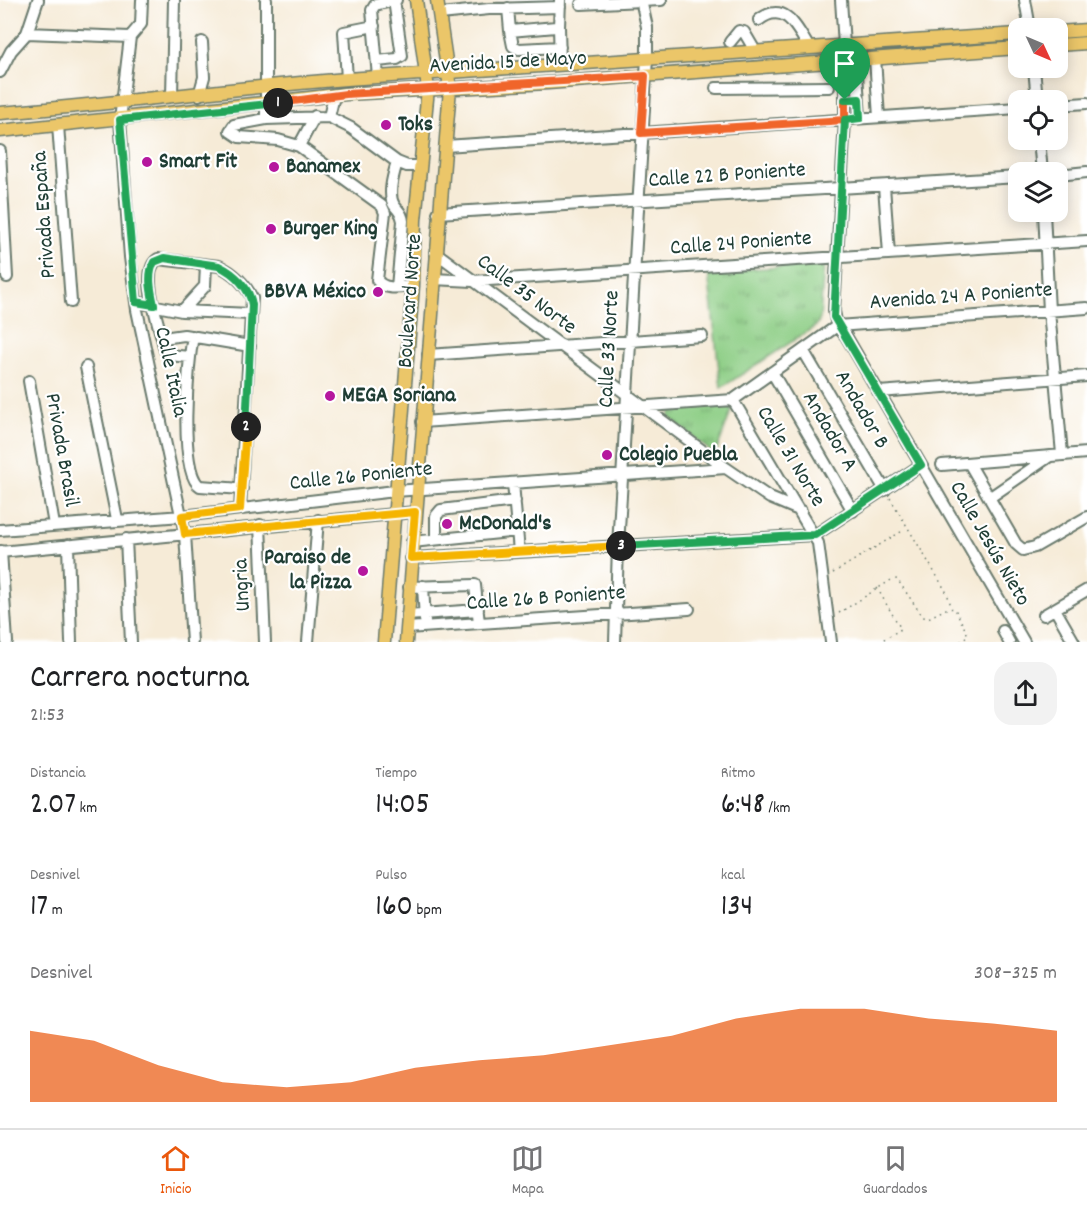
<!DOCTYPE html>
<html lang="es">
<meta charset="utf-8">
<style>
:root{--surface:#fff;--page:#f2f2f2;--text:#202124;--muted:#757577;--line:#e0e0e0;--accent:#ea580c}
body{margin:0;font-family:Dekko,sans-serif;background:var(--page);color:var(--text);height:100vh;display:flex;flex-direction:column;font-size:22px;white-space:nowrap}
*{box-sizing:border-box;margin:0}
p{font-size:20px;color:var(--muted)}
.icon{flex:none;width:33px;height:33px;fill:none;stroke:currentColor;stroke-width:2;stroke-linecap:round;stroke-linejoin:round}
.map{position:relative;height:642px;overflow:hidden}
.panel{display:flex;flex-direction:column;background:var(--surface);flex:1}
.panel>*{flex:none}
.needle{width:39px;rotate:134deg}
.controls{position:absolute;left:1008px;top:18px;display:grid;gap:12px}
.controls a{display:grid;place-items:center;width:60px;height:60px;border-radius:12px;background:var(--surface);box-shadow:0 3px 15px #0003;font-size:30px}
.pin{position:absolute;display:grid;place-items:center;width:51px;height:51px;color:#fff;margin:-62px -26px;border-radius:50% 50% 50% 0;rotate:-45deg;box-shadow:0 0 6px #0007}
.pin .icon{rotate:45deg}
.km{position:absolute;width:30px;height:30px;margin:-15px;border-radius:50%;background:#222;color:#fff;font-size:16px;line-height:30px;text-align:center}
.round{display:grid;place-items:center;flex:none;width:63px;height:63px;border-radius:18px;background:var(--page)}
.overview{display:flex;align-items:center;justify-content:space-between;height:102px;padding:0 30px}
h1{font-size:33px;font-weight:600;line-height:45px}
.metrics{display:grid;grid-template-columns:repeat(3,1fr);gap:9px;height:102px;padding:6px 30px}
.metrics div{display:grid;align-content:center}
.metrics b{font-size:30px;font-weight:600}
.metrics small{font-size:16px;font-weight:400}
.metrics p{font-size:16px}
.chart{height:168px;padding:12px 30px}
.chart p{display:flex;justify-content:space-between}
.chart svg{width:100%;height:108px;margin-top:6px;fill:var(--accent);opacity:.7}
.tab-bar{display:flex;justify-content:space-around;align-items:center;height:84px;border-top:2px solid var(--line);background:var(--surface);font-size:16px;color:var(--muted)}
.tab-bar a{display:grid;justify-items:center;gap:3px}
.tab-bar .active{color:var(--accent)}
.map>svg:first-child{display:block}
.park{fill:url(#park-tufts);stroke:#56865c;stroke-width:1.5}
.lines{fill:none;stroke-linecap:round;stroke-linejoin:round}
.minor-casing{stroke:#6a7a6d;stroke-width:14}
.major-casing{stroke:#6a7a6d;stroke-width:15}
.path{stroke:#6a7a6d;stroke-width:1.5;stroke-dasharray:1.5 4.5;stroke-linecap:butt}
.minor{stroke:#fff;stroke-width:10}
.major{stroke:#ebc669;stroke-width:12}
.split-1-casing{stroke:#fff;stroke-width:12}
.split-2-casing{stroke:#fff;stroke-width:12}
.split-3-casing{stroke:#fff;stroke-width:12}
.split-4-casing{stroke:#fff;stroke-width:12}
.split-1{stroke:#f0652b;stroke-width:8}
.split-2{stroke:#22a559;stroke-width:8}
.split-3{stroke:#f5b400;stroke-width:8}
.split-4{stroke:#22a559;stroke-width:8}
.poi-dot{fill:#b5179e;stroke:#fff;stroke-width:2}
.labels{text-anchor:middle;dominant-baseline:central;stroke-width:4.5;stroke-linejoin:round;paint-order:stroke}
.street-label{font-size:22px;fill:#1f3d34;stroke:#fff}
.poi-label{font-size:22px;font-weight:bold;fill:#1f3d34;stroke:#fff;text-anchor:start}
</style>
<div class="map">
<svg width="1087" height="642" viewBox="0 0 1087 642">
<defs>
<pattern id="park-tufts" width="24" height="20" patternUnits="userSpaceOnUse" patternTransform="scale(1.5)"><rect width="24" height="20" fill="#8dce85"/><path d="M3 7l-1-3M5 7V3M7 7l1-3M15 17l-1-3M17 17v-4M19 17l1-3" fill="none" stroke="#73a86e"/></pattern>
</defs>
<rect width="100%" height="100%" fill="#fff"/>
<filter id="ink" filterUnits="userSpaceOnUse"><feTurbulence type="fractalNoise" baseFrequency=".0167" numOctaves="2"/><feDisplacementMap in="SourceGraphic" scale="12" xChannelSelector="R" yChannelSelector="G"/><feConvolveMatrix kernelMatrix="1 2 1 2 8 2 1 2 1" color-interpolation-filters="sRGB"/></filter>
<filter id="wash" filterUnits="userSpaceOnUse"><feTurbulence type="fractalNoise" baseFrequency=".008" numOctaves="4" result="noise"/><feDisplacementMap in="SourceGraphic" scale="24" xChannelSelector="R" yChannelSelector="G"/><feGaussianBlur stdDeviation="1.35" result="paint"/><feColorMatrix in="noise" values="0 0 0 0 0 0 0 0 0 0 0 0 0 0 0 0 0 1.4 0 .05"/><feComposite in="paint" operator="in"/></filter>
<g filter="url(#wash)">
<rect width="100%" height="100%" fill="#f6ebd7"/>
<!-- park -->
<path class="park" d="M824 264 820 319 816 326 721 388 708 272Z
M726 404 732 409 715 455 669 417 672 408Z"/>
</g>
<g filter="url(#ink)">
<g class="lines">
<defs>
<path id="minor" d="M266 0V119
M841 0 845 60V120L834 311 837 326 846 336 1024 642
M1025 0 1030 28
M581 4 661 0
M508 8 510 31 556 27H559L560 0
M440 14 489 9 560 7
M759 20C785 0 797 28 809 48
M559 27 560 63
M510 31 513 46 519 49 560 47
M27 33 130 37
M130 37 120 120 130 257 137 310 185 534 192 642
M130 37 141 24 142 0
M730 42 739 31 744 32 754 49
M875 58 879 117
M856 59 860 118
M377 61 397 59 402 56 394 0
M1034 68 1037 100
M0 72 11 51 27 33 38 0
M378 77 372 10 375 5 396 0
M347 79 344 32 374 26
M716 88 829 87
M199 95 204 77 202 42
M172 96 174 0
M1058 105 1087 103
M329 117 334 96
M58 125 71 302
M1039 140 1042 172
M299 146 315 116
M445 146 1018 108
M0 151 7 277
M397 162 407 166H420
M1058 175 1087 172
M884 186 889 254
M1044 212 1049 311 1062 454
M438 213 1018 177
M435 252 726 468 770 498 801 511
M433 279 473 281 1087 241
M397 287 403 221C402 212 398 211 394 205 387 194 394 173 397 162L351 128 329 117 266 119 234 125 230 131 239 137 278 140 299 146 382 206 385 213 377 280C384 291 401 287 413 286
M136 302 182 311 251 314
M182 311 205 286 206 265
M193 336C188 362 178 473 200 486L242 489
M163 338 184 335 250 346
M803 350 885 490
M428 355 702 336
M189 357 169 355 165 350C161 330 138 271 158 259L219 266C233 272 246 285 252 298L240 509
M86 367 117 519
M772 372 853 511
M29 381 54 525
M879 392 1087 376
M733 400 837 326 1087 308
M733 400 818 543 831 642
M422 422 733 400
M969 463 1016 544 1023 550 1035 547 1087 517
M942 465 1087 453
M513 483 519 552
M989 498 1050 456
M260 525 265 642
M0 530 182 516 395 491 726 468
M126 539 131 642
M436 539V516L441 510 515 501
M412 542 518 531
M68 545 71 642
M1 551 7 642
M0 552 415 512
M411 558 815 535 921 465
M423 586 425 620
M409 587 475 585 479 623
M1055 609 1074 642
M407 615 478 610
M1044 615 1087 590
M407 628 689 609
M1003 631 1009 642
M308 642 318 520
M615 642 618 546 647 58V27L641 0"/>
<path id="major" d="M1058 32 1087 30
M1058 45 1087 43
M0 113C116 104 231 88 347 79 571 62 795 47 1018 34
M0 131 346 94 548 83 1018 48
M384 642 413 286 415 220 428 89 416 0
M406 642 450 88 437 0"/>
</defs>
<!-- minor casing -->
<use href="#minor" class="minor-casing"/>
<!-- major casing -->
<use href="#major" class="major-casing"/>
<!-- path -->
<path class="path" d="M890 498 947 593 951 606
M833 573 904 530
M877 588 901 629 879 642
M839 613 891 580 897 579 923 617 928 618 948 608 955 609 968 635 960 642"/>
<!-- minor -->
<use href="#minor" class="minor"/>
<!-- major -->
<use href="#major" class="major"/>
</g>
</g>
<g class="lines" filter="url(#ink)">
<defs>
<path id="split-1" d="M278 103 346 94 645 76 641 133 845 120V100"/>
<path id="split-2" d="M246 427 252 305C250 288 234 273 219 266L164 258 154 262C147 275 151 291 154 305L136 302 120 120 278 103"/>
<path id="split-3" d="M246 427 240 509 182 516 185 534 415 512 411 558 621 546"/>
<path id="split-4" d="M621 546 815 535 921 465 834 317 845 120 860 118 859 99 845 100"/>
</defs>
<!-- split-1 casing -->
<use href="#split-1" class="split-1-casing"/>
<!-- split-2 casing -->
<use href="#split-2" class="split-2-casing"/>
<!-- split-3 casing -->
<use href="#split-3" class="split-3-casing"/>
<!-- split-4 casing -->
<use href="#split-4" class="split-4-casing"/>
<!-- split-1 -->
<use href="#split-1" class="split-1"/>
<!-- split-2 -->
<use href="#split-2" class="split-2"/>
<!-- split-3 -->
<use href="#split-3" class="split-3"/>
<!-- split-4 -->
<use href="#split-4" class="split-4"/>
</g>
<!-- markers -->
<g class="poi-dot">
<circle cx="386" cy="125" r="6"/>
<circle cx="147" cy="162" r="6"/>
<circle cx="274" cy="167" r="6"/>
<circle cx="271" cy="229" r="6"/>
<circle cx="378" cy="292" r="6"/>
<circle cx="330" cy="396" r="6"/>
<circle cx="607" cy="455" r="6"/>
<circle cx="447" cy="524" r="6"/>
<circle cx="363" cy="571" r="6"/>
</g>
<g class="labels">
<!-- street labels -->
<g class="street-label">
<text transform="translate(508 63) rotate(-3)">Avenida 15 de Mayo</text>
<text transform="translate(727 176) rotate(-4)">Calle 22 B Poniente</text>
<text transform="translate(45 215) rotate(-94)">Privada España</text>
<text transform="translate(741 244) rotate(-4)">Calle 24 Poniente</text>
<text transform="translate(526 295) rotate(37)">Calle 35 Norte</text>
<text transform="translate(961 297) rotate(-4)">Avenida 24 A Poniente</text>
<text transform="translate(411 301) rotate(-86)">Boulevard Norte</text>
<text transform="translate(610 349) rotate(-87)">Calle 33 Norte</text>
<text transform="translate(170 372) rotate(78)">Calle Italia</text>
<text transform="translate(861 410) rotate(60)">Andador B</text>
<text transform="translate(829 432) rotate(60)">Andador A</text>
<text transform="translate(61 450) rotate(80)">Privada Brasil</text>
<text transform="translate(790 457) rotate(59)">Calle 31 Norte</text>
<text transform="translate(361 477) rotate(-6)">Calle 26 Poniente</text>
<text transform="translate(989 544) rotate(60)">Calle Jesús Nieto</text>
<text transform="translate(243 585) rotate(-93)">Ungria</text>
<text transform="translate(546 599) rotate(-4)">Calle 26 B Poniente</text>
</g>
<!-- poi labels -->
<g class="poi-label">
<text x="398" y="125">Toks</text>
<text x="159" y="162">Smart Fit</text>
<text x="286" y="167">Banamex</text>
<text x="283" y="229">Burger King</text>
<text x="366" y="292" text-anchor="end">BBVA México</text>
<text x="342" y="396">MEGA Soriana</text>
<text x="619" y="455">Colegio Puebla</text>
<text x="459" y="524">McDonald's</text>
<text x="351" y="558" text-anchor="end">Paraiso de<tspan x="351" dy="25">la Pizza</tspan></text>
</g>
</g>
</svg>
<div class="controls">
<a><svg class="needle" viewBox="-14 -14 28 28"><path d="M0-13l5 13h-10z" fill="#e53935"/><path d="M0 13l5-13h-10z" fill="#757577"/></svg></a>
<a><svg class="icon" aria-label="locate" viewBox="0 0 24 24"><circle cx="12" cy="12" r="6"/><path d="M12 2v4M12 18v4M2 12h4M18 12h4"/></svg></a>
<a><svg class="icon" aria-label="layers" viewBox="0 0 24 24"><path d="M12 4l9 5-9 5-9-5zM3 14l9 5 9-5"/></svg></a>
</div>
<div class="pin" style="left:845px;top:100px;background:#1e9e55"><svg class="icon" aria-label="arrive" viewBox="0 0 24 24"><path d="M6 21V4h12l-3 4 3 4H6"/></svg></div>
<b class="km" style="left:278px;top:103px">1</b>
<b class="km" style="left:246px;top:427px">2</b>
<b class="km" style="left:621px;top:546px">3</b>
</div>
<section class="panel">
<div class="overview"><div><h1>Carrera nocturna</h1><p>21:53</p></div><a class="round"><svg class="icon" aria-label="share" viewBox="0 0 24 24"><path d="M12 15V3M7 8l5-5 5 5M5 13v7h14v-7"/></svg></a></div>
<div class="metrics">
<div><p>Distancia</p><b>2.07<small> km</small></b></div>
<div><p>Tiempo</p><b>14:05</b></div>
<div><p>Ritmo</p><b>6:48<small> /km</small></b></div>
</div>
<div class="metrics">
<div><p>Desnivel</p><b>17<small> m</small></b></div>
<div><p>Pulso</p><b>160<small> bpm</small></b></div>
<div><p>kcal</p><b>134</b></div>
</div>
<div class="chart"><p><span>Desnivel</span>308–325 m</p>
<svg viewBox="0 0 160 44" preserveAspectRatio="none"><path d="M0 44V15L10 19L20 29L30 36L40 38L50 36L60 30L70 27L80 25L90 21L100 17L110 10L120 6L130 6L140 10L150 12L160 15V44z"/></svg>
</div>
</section>
<nav class="tab-bar">
<a class="active"><svg class="icon" aria-label="home" viewBox="0 0 24 24"><path d="M3 11l9-7 9 7M6 9v11h12V9"/></svg>Inicio</a>
<a><svg class="icon" aria-label="map" viewBox="0 0 24 24"><path d="M3 6l6-2 6 2 6-2v14l-6 2-6-2-6 2zM9 4v14M15 6v14"/></svg>Mapa</a>
<a><svg class="icon" aria-label="saved" viewBox="0 0 24 24"><path d="M7 4h10v16l-5-4-5 4z"/></svg>Guardados</a>
</nav>
